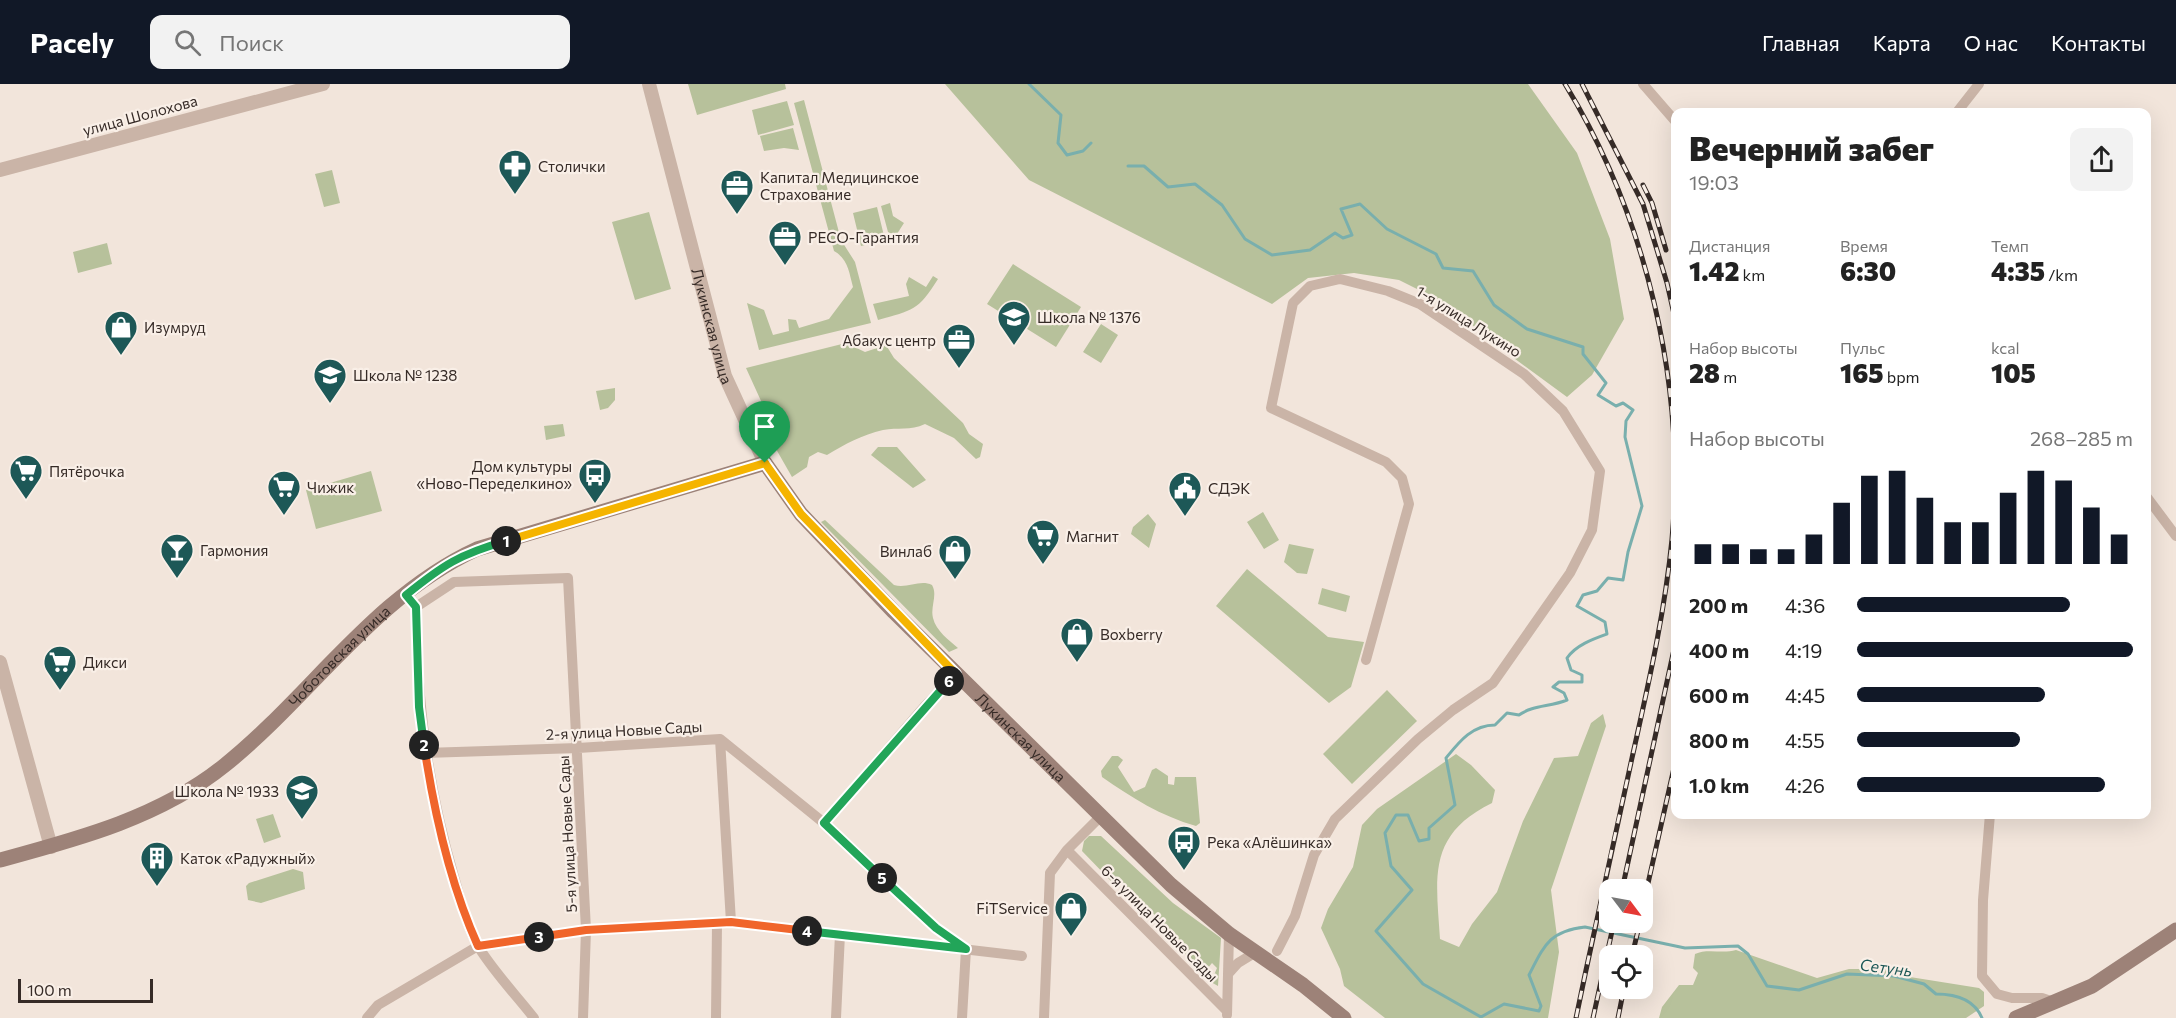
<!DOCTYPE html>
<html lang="ru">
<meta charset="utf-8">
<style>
:root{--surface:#fff;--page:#f2f2f2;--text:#222;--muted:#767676;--accent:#111827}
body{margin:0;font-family:Commissioner,sans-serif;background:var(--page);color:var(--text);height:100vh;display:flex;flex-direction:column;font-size:22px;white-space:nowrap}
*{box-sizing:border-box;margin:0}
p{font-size:20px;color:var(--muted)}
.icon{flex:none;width:33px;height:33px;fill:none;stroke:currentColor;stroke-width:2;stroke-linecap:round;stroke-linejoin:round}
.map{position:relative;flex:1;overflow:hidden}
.sheet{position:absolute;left:1671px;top:24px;width:480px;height:711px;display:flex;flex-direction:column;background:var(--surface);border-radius:12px;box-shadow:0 6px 24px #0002}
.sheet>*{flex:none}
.needle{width:39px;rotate:122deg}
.buttons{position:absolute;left:1599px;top:795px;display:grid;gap:12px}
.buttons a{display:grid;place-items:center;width:54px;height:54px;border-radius:12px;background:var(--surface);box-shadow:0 6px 24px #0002;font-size:30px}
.scale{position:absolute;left:18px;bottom:15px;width:135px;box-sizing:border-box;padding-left:6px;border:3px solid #362b27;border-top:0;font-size:16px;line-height:21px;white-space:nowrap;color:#362b27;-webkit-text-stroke:4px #f9efe7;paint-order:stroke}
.pin{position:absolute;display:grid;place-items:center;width:51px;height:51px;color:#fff;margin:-62px -26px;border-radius:50% 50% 50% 0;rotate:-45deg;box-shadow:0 0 6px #0007}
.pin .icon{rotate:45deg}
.km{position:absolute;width:30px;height:30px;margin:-15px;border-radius:50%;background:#222;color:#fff;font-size:16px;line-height:30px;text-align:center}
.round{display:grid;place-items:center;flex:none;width:63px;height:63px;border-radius:12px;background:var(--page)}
.headline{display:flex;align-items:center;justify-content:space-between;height:102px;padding:0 18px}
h1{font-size:33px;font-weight:800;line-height:45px}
.metrics{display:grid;grid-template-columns:repeat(3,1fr);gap:9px;height:102px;padding:6px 18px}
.metrics div{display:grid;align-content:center}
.metrics b{font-size:26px;font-weight:800}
.metrics small{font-size:16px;font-weight:400}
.metrics p{font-size:16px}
.chart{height:168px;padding:12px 18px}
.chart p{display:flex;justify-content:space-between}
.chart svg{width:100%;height:108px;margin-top:6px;stroke:var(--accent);stroke-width:6}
ul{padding:0 18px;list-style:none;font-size:20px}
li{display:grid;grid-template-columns:96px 72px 1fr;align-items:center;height:45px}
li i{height:15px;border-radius:8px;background:var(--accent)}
header{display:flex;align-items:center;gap:36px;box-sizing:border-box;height:84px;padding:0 30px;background:var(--accent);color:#fff}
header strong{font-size:28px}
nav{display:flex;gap:33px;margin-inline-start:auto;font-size:21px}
.search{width:420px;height:54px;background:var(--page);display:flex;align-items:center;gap:15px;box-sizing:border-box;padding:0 21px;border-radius:12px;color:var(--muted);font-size:22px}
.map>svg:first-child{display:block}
.green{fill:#b7c19b}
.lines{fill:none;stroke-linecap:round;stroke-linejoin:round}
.stream{stroke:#79afad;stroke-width:3}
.minor{stroke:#cab4a7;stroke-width:10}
.tertiary{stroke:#cab4a7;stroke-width:14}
.secondary{stroke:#9d8278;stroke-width:15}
.rail-casing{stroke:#362b27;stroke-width:5}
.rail{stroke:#f9efe7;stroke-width:3;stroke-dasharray:9;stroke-linecap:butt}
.split-1-casing{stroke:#fff;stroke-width:12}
.split-2-casing{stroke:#fff;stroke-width:12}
.split-3-casing{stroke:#fff;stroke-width:12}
.split-4-casing{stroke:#fff;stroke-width:12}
.split-5-casing{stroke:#fff;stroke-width:12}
.split-6-casing{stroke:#fff;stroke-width:12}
.split-7-casing{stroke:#fff;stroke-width:12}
.split-1{stroke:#f5b400;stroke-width:8}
.split-2{stroke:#22a559;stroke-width:8}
.split-3{stroke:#f0652b;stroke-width:8}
.split-4{stroke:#f0652b;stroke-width:8}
.split-5{stroke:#22a559;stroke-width:8}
.split-6{stroke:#22a559;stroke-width:8}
.split-7{stroke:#f5b400;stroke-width:8}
.labels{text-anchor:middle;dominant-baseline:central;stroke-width:4.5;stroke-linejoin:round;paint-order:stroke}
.street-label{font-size:15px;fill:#362b27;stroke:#f9efe7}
.poi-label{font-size:15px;fill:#362b27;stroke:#f9efe7;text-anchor:start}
.water-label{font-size:16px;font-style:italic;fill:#1d5857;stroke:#f9efe7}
</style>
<header>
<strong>Pacely</strong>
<div class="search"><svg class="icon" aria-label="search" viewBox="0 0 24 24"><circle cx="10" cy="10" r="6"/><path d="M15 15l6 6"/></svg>Поиск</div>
<nav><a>Главная</a><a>Карта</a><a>О нас</a><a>Контакты</a></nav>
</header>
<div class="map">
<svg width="2176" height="934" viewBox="0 0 2176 934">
<rect width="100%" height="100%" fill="#f2e5db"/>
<!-- green -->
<path class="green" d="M688 0H785L786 5 697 31Z
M945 0H1528L1577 69 1610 155 1624 235 1592 291 1567 313 1492 258 1449 221 1399 196 1354 189 1308 194 1272 220 1029 96Z
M804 16 841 156 855 178 871 239 759 266 747 219 764 226 773 251 789 247 788 235 796 236 799 244 829 235 853 203C849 188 848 175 834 167L794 19Z
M787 17 794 41 758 51 752 26Z
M793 44 799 66 784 64 764 67 760 52Z
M332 86 340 119 324 123 315 90Z
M890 119 893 132 904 139 895 153 888 148 881 122Z
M877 123 885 156 861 162 853 129Z
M649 128 671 205 635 216 612 138Z
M107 159 112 180 78 189 73 168Z
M1013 180 1081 223 1056 263 987 220Z
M933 192 938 195C918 227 913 226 878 236L873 220 909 212 906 200 909 193 926 203Z
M1101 240 1118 251 1101 279 1083 268Z
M846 259 865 268 886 261 894 274 963 339 969 350 983 360 980 373 976 375 954 354 925 340C910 347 898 343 883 346 862 351 845 360 827 371L818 368 809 373 807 383 792 393 764 344 766 328 746 284Z
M615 304V316L608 324 600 326 596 307Z
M563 340 565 352 546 356 544 342Z
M878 363H897L926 396 913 404 871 371Z
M371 387 382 427 316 445 306 406Z
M1263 428 1279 456 1264 465 1247 438Z
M1148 430 1156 440 1149 464 1131 450 1133 443Z
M825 436 894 501C907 505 920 495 932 501 938 511 930 523 933 534 936 547 949 556 958 564L949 568 821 438Z
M1289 460 1314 465 1307 490 1297 489 1284 478Z
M1247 485 1328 553 1364 558 1351 603 1329 619 1216 522Z
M1322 504 1350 512 1346 528 1318 520Z
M1387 606 1417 637 1352 700 1323 670Z
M1603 630 1606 642 1551 806 1559 868 1548 934H1385L1344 902 1340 885 1321 844 1328 825 1353 783 1362 741 1377 725 1456 670 1471 681 1495 706 1492 719C1427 751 1436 793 1440 855L1459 863 1472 840 1497 808 1523 737 1554 674 1578 672 1591 639Z
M1112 672H1118L1123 676 1118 683 1134 708 1145 703 1152 686 1156 684 1168 692V700L1174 701 1175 693H1196L1200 739 1196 742C1161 732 1132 714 1102 693L1101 687Z
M273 730 281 753 264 759 256 735Z
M1089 752H1101L1173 819 1221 854 1218 902 1211 898 1217 884 1212 879 1203 890 1180 864 1183 859 1116 793 1111 797 1082 767 1084 757Z
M293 785 303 788 305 805 261 819 248 816 246 802 249 799Z
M1736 866 1817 894 1849 885H1890L1910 893 1979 904 1984 908V922L1966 934H1659L1662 923 1679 901H1693L1698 889 1693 884 1695 870C1707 864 1722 870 1736 866Z"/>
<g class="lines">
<!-- stream -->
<path class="stream" d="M1029 0 1061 31 1058 59 1067 71 1083 67 1091 59
M1128 82H1144L1168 103 1195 100 1222 121 1245 155 1272 171 1310 166 1335 149 1343 154 1352 151 1341 125 1360 120 1387 145 1436 170 1443 184 1473 187 1494 221 1527 245 1583 263V270L1606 299 1598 311 1616 322 1623 319 1633 326 1626 337 1625 353 1642 422 1628 468 1623 496 1608 494 1597 507 1583 511 1577 522 1605 538 1607 550C1593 555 1576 561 1567 574L1571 586 1582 591V598H1559L1553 603 1564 609 1567 616C1550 623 1533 621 1519 631L1507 629 1495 641C1472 641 1459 658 1446 674L1455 721 1429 744V755L1419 757 1408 731H1396L1385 749 1391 782 1412 806 1376 847 1423 900 1481 933
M1481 933 1504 920 1539 927 1541 922 1529 891C1544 862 1549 847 1585 843L1685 864 1738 862 1748 870 1767 902 1799 906 1847 890 1894 892 1924 900 1936 910C1955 910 1974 915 1982 934"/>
<!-- minor -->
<path class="minor" d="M1643 0 1676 38
M1957 28 1979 0
M2146 412 2176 452
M412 518 416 523C417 619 427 700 454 793 461 816 466 841 478 862 493 887 516 911 534 934
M416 523 454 498 568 494 586 846 583 934
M720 655 731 838
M425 669 578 664 720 655 824 739 936 844 966 865 962 934
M1990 730 1983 816 1982 892 1997 910 2012 914H2042L2057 919
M824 739 924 623 956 590
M1067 766 1227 927
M1277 867 1295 832 1314 771 1335 735 1418 655 1453 626 1493 599 1570 489 1592 446 1600 387 1563 327 1524 290 1420 220 1388 207 1340 195 1310 202 1293 219 1271 324 1386 378 1402 394 1409 420 1366 576
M1229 889 1238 879 1256 868
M1227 931 1229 850
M367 934 378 921 478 862 586 846 731 838 1022 872
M716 934 717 840
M836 934 840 850
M1044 934 1050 789 1067 766 1100 733"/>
<!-- tertiary -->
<g class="tertiary">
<path id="s1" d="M649 0 725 292 765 379"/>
<path d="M0 86 323 0"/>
<path d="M0 578 51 763"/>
</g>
<!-- secondary -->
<g class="secondary">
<path id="s2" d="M0 776C78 755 161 733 225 681 311 612 373 513 477 465L765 379 801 430 894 528 1171 801 1229 850 1303 901 1344 934"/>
<path d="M2016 934 2092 902 2176 846"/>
</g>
<defs>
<path id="rail" d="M1565 0C1646 132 1686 300 1672 455 1665 528 1648 602 1632 674 1613 760 1594 847 1576 934
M1582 0 1643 120 1667 199 1676 239
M1643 101 1652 119 1666 166
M1622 806 1676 556
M1642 826 1676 675
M1632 872 1640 838
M1593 934 1614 838
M1618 934 1624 904"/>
</defs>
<!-- rail casing -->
<use href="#rail" class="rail-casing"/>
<!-- rail -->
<use href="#rail" class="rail"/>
</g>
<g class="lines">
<defs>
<path id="split-1" d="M506 457 765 379"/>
<path id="split-2" d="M424 661 419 623 416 523 406 511C443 481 460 470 506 457"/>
<path id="split-3" d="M424 661C434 728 450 800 478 862L539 853"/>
<path id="split-4" d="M539 853 586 846 731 838 807 847"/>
<path id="split-5" d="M807 847 966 865 936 844 882 794"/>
<path id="split-6" d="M882 794 824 739 949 597"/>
<path id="split-7" d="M765 379 801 430 956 590 949 597"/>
</defs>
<!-- split-1 casing -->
<use href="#split-1" class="split-1-casing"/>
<!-- split-2 casing -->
<use href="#split-2" class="split-2-casing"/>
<!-- split-3 casing -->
<use href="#split-3" class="split-3-casing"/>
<!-- split-4 casing -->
<use href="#split-4" class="split-4-casing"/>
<!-- split-5 casing -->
<use href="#split-5" class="split-5-casing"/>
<!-- split-6 casing -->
<use href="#split-6" class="split-6-casing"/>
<!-- split-7 casing -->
<use href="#split-7" class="split-7-casing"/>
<!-- split-1 -->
<use href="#split-1" class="split-1"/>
<!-- split-2 -->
<use href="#split-2" class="split-2"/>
<!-- split-3 -->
<use href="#split-3" class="split-3"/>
<!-- split-4 -->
<use href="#split-4" class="split-4"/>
<!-- split-5 -->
<use href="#split-5" class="split-5"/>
<!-- split-6 -->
<use href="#split-6" class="split-6"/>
<!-- split-7 -->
<use href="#split-7" class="split-7"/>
</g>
<!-- icons -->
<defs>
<symbol id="pharmacy-pin" viewBox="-11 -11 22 30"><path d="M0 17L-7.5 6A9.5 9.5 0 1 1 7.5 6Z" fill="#1d5857" stroke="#f9efe7"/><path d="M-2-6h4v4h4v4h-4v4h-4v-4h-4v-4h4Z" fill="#fff"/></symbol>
<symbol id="office-pin" viewBox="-11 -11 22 30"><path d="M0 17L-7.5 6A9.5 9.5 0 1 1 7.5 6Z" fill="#1d5857" stroke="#f9efe7"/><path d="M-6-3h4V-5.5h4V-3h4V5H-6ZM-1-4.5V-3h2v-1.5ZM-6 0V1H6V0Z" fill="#fff"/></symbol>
<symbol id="school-pin" viewBox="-11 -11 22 30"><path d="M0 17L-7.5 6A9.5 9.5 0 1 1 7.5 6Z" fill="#1d5857" stroke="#f9efe7"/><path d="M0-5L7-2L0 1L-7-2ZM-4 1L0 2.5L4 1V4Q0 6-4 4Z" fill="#fff"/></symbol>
<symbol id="shop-pin" viewBox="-11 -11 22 30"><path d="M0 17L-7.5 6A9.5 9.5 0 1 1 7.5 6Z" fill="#1d5857" stroke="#f9efe7"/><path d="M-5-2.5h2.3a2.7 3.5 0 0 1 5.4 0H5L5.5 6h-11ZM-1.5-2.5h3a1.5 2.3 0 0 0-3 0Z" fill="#fff"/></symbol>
<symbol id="supermarket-pin" viewBox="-11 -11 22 30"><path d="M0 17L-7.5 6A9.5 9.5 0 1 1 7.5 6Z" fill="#1d5857" stroke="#f9efe7"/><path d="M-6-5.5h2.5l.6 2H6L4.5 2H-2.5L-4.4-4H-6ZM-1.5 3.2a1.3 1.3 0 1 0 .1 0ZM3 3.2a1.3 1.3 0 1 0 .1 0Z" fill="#fff"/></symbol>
<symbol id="bus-pin" viewBox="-11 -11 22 30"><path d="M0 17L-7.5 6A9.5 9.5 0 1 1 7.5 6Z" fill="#1d5857" stroke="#f9efe7"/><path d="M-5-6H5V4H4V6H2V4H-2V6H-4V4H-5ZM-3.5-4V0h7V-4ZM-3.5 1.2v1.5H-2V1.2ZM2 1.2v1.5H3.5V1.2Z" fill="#fff"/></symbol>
<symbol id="civic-pin" viewBox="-11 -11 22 30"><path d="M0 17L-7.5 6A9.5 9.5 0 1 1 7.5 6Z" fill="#1d5857" stroke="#f9efe7"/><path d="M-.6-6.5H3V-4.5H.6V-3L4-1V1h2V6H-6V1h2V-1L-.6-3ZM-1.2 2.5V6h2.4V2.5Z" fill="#fff"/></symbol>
<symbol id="bar-pin" viewBox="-11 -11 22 30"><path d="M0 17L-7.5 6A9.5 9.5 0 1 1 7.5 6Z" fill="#1d5857" stroke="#f9efe7"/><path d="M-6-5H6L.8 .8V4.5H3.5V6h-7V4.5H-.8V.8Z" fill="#fff"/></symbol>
<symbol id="building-pin" viewBox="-11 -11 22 30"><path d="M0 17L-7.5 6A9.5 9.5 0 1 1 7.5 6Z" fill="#1d5857" stroke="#f9efe7"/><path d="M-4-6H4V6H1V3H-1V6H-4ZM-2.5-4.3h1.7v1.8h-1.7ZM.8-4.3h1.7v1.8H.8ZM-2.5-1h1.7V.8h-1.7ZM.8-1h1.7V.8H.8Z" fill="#fff"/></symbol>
</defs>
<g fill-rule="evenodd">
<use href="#pharmacy-pin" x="496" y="63" width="38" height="52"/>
<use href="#office-pin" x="718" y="83" width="38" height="52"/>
<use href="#office-pin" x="766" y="134" width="38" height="52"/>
<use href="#school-pin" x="995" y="214" width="38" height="52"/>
<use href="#shop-pin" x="102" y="224" width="38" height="52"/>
<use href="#office-pin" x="940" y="237" width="38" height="52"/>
<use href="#school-pin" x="311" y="272" width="38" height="52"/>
<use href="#supermarket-pin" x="7" y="368" width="38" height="52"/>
<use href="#bus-pin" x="576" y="372" width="38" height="52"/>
<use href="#supermarket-pin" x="265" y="384" width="38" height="52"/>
<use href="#civic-pin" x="1166" y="385" width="38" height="52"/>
<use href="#supermarket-pin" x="1024" y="433" width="38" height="52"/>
<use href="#bar-pin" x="158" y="447" width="38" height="52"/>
<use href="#shop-pin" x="936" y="448" width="38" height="52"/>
<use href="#shop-pin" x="1058" y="531" width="38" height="52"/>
<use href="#supermarket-pin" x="41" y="559" width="38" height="52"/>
<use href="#school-pin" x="283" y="688" width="38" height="52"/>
<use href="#bus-pin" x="1165" y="739" width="38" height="52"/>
<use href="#building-pin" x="138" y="755" width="38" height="52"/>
<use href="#shop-pin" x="1052" y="805" width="38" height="52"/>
</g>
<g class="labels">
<!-- street labels -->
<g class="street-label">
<text transform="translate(140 31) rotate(-15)">улица Шолохова</text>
<text transform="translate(1469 237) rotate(32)">1-я улица Лукино</text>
<text stroke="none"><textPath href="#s1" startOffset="250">Лукинская улица</textPath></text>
<text stroke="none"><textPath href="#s2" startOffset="404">Чоботовская улица</textPath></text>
<text transform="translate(624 646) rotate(-3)">2-я улица Новые Сады</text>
<text stroke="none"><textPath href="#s2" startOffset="1256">Лукинская улица</textPath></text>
<text transform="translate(567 750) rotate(-93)">5-я улица Новые Сады</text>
<text transform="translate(1160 839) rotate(45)">6-я улица Новые Сады</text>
</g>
<!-- poi labels -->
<g class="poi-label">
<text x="538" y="82">Столички</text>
<text x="760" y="93">Капитал Медицинское<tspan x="760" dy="17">Страхование</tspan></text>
<text x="808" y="153">РЕСО-Гарантия</text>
<text x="1037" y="233">Школа № 1376</text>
<text x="144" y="243">Изумруд</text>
<text x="936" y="256" text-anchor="end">Абакус центр</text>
<text x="353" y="291">Школа № 1238</text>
<text x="572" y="382" text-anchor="end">Дом культуры<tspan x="572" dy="17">«Ново-Переделкино»</tspan></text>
<text x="49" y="387">Пятёрочка</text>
<text x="307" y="403">Чижик</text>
<text x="1208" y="404">СДЭК</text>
<text x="1066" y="452">Магнит</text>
<text x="200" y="466">Гармония</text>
<text x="932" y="467" text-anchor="end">Винлаб</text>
<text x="1100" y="550">Boxberry</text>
<text x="83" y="578">Дикси</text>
<text x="279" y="707" text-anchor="end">Школа № 1933</text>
<text x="1207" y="758">Река «Алёшинка»</text>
<text x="180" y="774">Каток «Радужный»</text>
<text x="1048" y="824" text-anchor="end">FiTService</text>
</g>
<!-- water labels -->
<g class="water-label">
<text transform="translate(1886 883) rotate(7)">Сетунь</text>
</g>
</g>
</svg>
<div class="buttons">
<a><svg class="needle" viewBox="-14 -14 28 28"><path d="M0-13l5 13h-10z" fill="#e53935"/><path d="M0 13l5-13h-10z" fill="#767676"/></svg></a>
<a><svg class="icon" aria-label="locate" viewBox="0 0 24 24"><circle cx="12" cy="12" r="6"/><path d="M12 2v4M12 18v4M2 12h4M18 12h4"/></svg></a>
</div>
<div class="scale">100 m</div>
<div class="pin" style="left:765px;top:379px;background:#1e9e55"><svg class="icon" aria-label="arrive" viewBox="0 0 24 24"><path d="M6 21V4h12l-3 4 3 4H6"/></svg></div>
<b class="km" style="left:506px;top:457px">1</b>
<b class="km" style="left:424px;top:661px">2</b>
<b class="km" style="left:539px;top:853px">3</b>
<b class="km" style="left:807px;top:847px">4</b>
<b class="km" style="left:882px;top:794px">5</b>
<b class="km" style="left:949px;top:597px">6</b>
<section class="sheet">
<div class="headline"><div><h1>Вечерний забег</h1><p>19:03</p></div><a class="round"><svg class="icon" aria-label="share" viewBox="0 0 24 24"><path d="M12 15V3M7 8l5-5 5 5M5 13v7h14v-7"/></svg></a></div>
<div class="metrics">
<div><p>Дистанция</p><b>1.42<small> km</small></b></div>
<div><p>Время</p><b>6:30</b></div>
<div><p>Темп</p><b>4:35<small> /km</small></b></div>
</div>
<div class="metrics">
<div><p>Набор высоты</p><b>28<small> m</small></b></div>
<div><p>Пульс</p><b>165<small> bpm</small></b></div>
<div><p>kcal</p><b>105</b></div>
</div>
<div class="chart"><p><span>Набор высоты</span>268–285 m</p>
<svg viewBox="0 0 160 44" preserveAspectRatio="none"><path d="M5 44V36M15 44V36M25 44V38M35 44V38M45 44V32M55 44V19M65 44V8M75 44V6M85 44V17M95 44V27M105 44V27M115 44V15M125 44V6M135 44V10M145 44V21M155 44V32"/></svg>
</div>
<ul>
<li><b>200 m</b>4:36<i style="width:77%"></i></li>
<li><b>400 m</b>4:19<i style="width:100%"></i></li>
<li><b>600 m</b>4:45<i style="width:68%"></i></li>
<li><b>800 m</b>4:55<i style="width:59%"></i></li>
<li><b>1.0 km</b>4:26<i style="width:90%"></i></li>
</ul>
</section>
</div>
